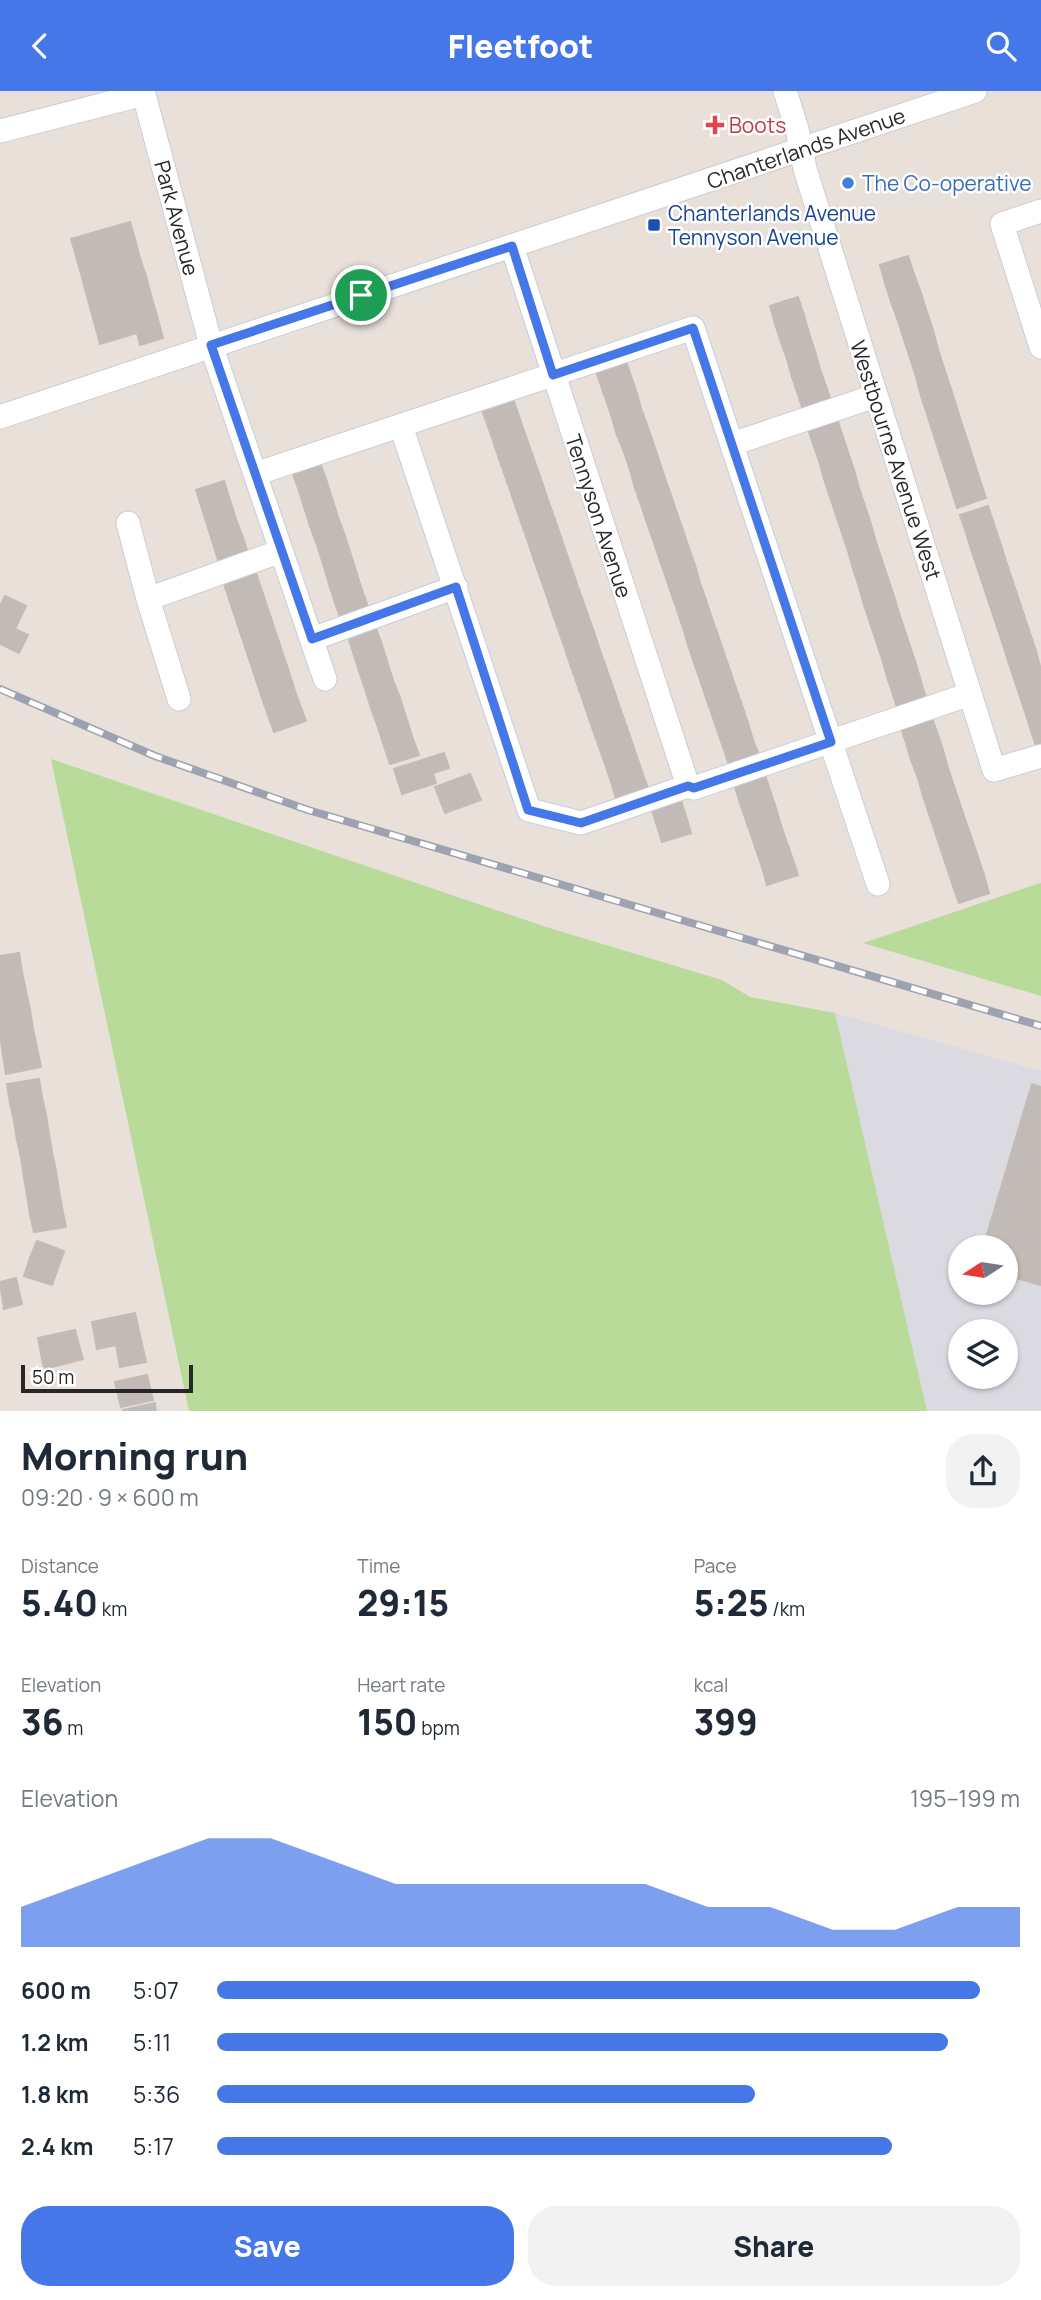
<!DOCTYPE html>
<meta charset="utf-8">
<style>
:root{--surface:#fff;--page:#f2f2f3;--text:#1f2937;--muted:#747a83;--accent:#4677e9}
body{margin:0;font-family:Manrope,sans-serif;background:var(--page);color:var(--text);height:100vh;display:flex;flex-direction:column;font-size:26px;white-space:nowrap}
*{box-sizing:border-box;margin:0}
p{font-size:23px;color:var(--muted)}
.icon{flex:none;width:38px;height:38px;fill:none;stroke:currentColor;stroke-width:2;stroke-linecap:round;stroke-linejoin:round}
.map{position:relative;height:1320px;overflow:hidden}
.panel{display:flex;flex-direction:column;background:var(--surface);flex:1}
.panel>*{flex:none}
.needle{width:46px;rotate:258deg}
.tools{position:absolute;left:948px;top:1144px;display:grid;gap:14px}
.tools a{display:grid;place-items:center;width:70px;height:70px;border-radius:50%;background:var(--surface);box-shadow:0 2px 5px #0004;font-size:35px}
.scale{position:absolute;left:21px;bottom:18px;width:172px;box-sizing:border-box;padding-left:7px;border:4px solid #272727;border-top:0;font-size:19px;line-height:24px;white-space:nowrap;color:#272727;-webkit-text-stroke:5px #fff;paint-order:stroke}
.pin{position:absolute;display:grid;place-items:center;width:60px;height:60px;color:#fff;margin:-30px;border:4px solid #fff;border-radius:50%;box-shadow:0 2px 7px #0007}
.round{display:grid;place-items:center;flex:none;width:74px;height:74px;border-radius:28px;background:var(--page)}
.overview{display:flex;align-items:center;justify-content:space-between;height:119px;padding:0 21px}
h1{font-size:38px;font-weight:800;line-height:52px}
.metrics{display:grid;grid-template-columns:repeat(3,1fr);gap:10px;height:119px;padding:7px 21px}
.metrics div{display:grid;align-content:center}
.metrics b{font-size:35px;font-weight:800}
.metrics small{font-size:19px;font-weight:400}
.metrics p{font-size:19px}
.chart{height:196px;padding:14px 21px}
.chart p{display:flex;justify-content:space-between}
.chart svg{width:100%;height:126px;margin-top:7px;fill:var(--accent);opacity:.7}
.cta{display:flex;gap:14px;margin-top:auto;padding:14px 21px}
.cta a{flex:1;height:80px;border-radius:28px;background:var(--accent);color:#fff;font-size:28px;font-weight:800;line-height:80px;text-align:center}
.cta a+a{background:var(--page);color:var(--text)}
ul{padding:0 21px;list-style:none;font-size:23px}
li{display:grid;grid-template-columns:112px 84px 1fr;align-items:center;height:52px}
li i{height:18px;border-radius:9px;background:var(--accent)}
header{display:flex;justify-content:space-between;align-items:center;height:91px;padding:0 21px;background:var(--accent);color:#fff;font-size:32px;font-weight:800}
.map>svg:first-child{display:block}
.industrial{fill:#dbdae1;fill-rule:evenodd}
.green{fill:#b8db9a}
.building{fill:#c1bab6;stroke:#c3bcb4;stroke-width:2}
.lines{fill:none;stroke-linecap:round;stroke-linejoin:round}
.minor-casing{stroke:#c8cdd8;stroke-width:25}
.minor{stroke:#fff;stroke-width:23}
.rail-casing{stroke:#9da2b0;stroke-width:8}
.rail{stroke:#fff;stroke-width:5;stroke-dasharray:16;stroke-linecap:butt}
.route-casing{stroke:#fff;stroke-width:14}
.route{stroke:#4677e9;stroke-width:9}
.health-dot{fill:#e0444e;stroke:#fff;stroke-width:2.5}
.shop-dot{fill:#3f7fe0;stroke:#fff;stroke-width:2.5}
.transit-dot{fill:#1a4fb4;stroke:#fff;stroke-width:2.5}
.labels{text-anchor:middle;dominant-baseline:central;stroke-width:5;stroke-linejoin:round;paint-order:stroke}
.health-label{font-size:21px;fill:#be3a42;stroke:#fff;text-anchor:start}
.street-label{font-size:21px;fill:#272727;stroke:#fff}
.shop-label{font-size:21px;fill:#366cbe;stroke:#fff;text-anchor:start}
.transit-label{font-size:21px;fill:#164399;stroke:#fff;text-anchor:start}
</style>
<header><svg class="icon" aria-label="back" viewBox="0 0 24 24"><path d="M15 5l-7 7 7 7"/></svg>Fleetfoot<svg class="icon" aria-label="search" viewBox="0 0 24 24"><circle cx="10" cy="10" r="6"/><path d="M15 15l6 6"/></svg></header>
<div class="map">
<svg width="1041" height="1320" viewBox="0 0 1041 1320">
<rect width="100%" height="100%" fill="#e8e0d9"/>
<!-- industrial -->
<path class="industrial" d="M835 922 1041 980V1320H927ZM961 1157H1006V1202H961ZM961 1241H1006V1286H961Z"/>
<!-- green -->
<path class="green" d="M51 668 546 836 722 889 750 906 835 922 927 1320H189Z
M1041 792V905L863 852 1028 796Z"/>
<!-- building -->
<path class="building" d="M130 131 135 148 76 165 71 148Z
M135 148 140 167 81 183 76 165Z
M908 165 914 183 885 192 880 174Z
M140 167 146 185 86 202 81 183Z
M914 183 921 202 891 211 885 192Z
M146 185 151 204 91 220 86 202Z
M921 202 927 221 898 230 891 211Z
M151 204 156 221 96 238 91 220Z
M798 206 804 224 775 233 770 215Z
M156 221 163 247 140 254 137 242 100 253 96 238Z
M927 221 933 239 904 249 898 230Z
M804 224 809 242 781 251 775 233Z
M933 239 938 258 910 267 904 249Z
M809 242 815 260 787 268 781 251Z
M938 258 944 277 916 286 910 267Z
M815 260 820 278 792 286 787 268Z
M624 264 630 282 600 292 594 274Z
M944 277 950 295 921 305 916 286Z
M820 278 826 295 798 304 792 286Z
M630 282 636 299 606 309 600 292Z
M826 295 832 313 804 322 798 304Z
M950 295 956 314 927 323 921 305Z
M636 299 641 317 612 327 606 309Z
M511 302 517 319 486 330 480 313Z
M956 314 962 333 933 342 927 323Z
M641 317 647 334 617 344 612 327Z
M517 319 523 337 492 347 486 330Z
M836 325 842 343 813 353 807 335Z
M962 333 968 351 939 361 933 342Z
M647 334 653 351 624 361 617 344Z
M523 337 529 354 498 365 492 347Z
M842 343 848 361 819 370 813 353Z
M653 351 659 369 630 379 624 361Z
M968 351 974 370 945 379 939 361Z
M529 354 535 371 504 382 498 365Z
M848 361 854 379 824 388 819 370Z
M319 369 326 388 298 397 291 378Z
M659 369 665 387 635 397 630 379Z
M974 370 980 389 951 398 945 379Z
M535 371 541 388 510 399 504 382Z
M854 379 859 397 830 406 824 388Z
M665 387 671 404 641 414 635 397Z
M326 388 332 407 304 416 298 397Z
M541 388 547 406 516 417 510 399Z
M980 389 986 407 957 417 951 398Z
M224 390 230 409 202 418 196 399Z
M859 397 865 415 836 424 830 406Z
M671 404 677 422 647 432 641 414Z
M547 406 553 423 522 434 516 417Z
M332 407 338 426 310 435 304 416Z
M230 409 236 428 208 437 202 418Z
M865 415 871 433 842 442 836 424Z
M988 415 994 433 966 442 960 424Z
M677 422 683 439 653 449 647 432Z
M553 423 559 440 528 451 522 434Z
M338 426 345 445 317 454 310 435Z
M236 428 243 447 214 456 208 437Z
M871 433 876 451 848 460 842 442Z
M994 433 1000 451 972 461 966 442Z
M683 439 689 457 659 467 653 449Z
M559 440 565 458 534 469 528 451Z
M345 445 351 464 323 473 317 454Z
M243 447 249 465 220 475 214 456Z
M876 451 882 469 853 478 848 460Z
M1000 451 1006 470 978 479 972 461Z
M689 457 695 474 665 484 659 467Z
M565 458 571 475 540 486 534 469Z
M351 464 357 483 329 493 323 473Z
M882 469 888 487 859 496 853 478Z
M1006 470 1012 488 984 497 978 479Z
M695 474 700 492 671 502 665 484Z
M571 475 577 493 546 503 540 486Z
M254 476 260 494 228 505 222 487Z
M357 483 363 502 335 512 329 493Z
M888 487 894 505 864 514 859 496Z
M1012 488 1018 506 990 515 984 497Z
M700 492 706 509 677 519 671 502Z
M577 493 583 510 552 521 546 503Z
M260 494 266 512 234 523 228 505Z
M363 502 370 521 342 531 335 512Z
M5 505 26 515 15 538 28 544 19 562 0 553V515Z
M894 505 899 522 870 532 864 514Z
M1018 506 1024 524 996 533 990 515Z
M706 509 712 527 683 537 677 519Z
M583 510 589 527 558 538 552 521Z
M266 512 272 530 240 541 234 523Z
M899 522 905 540 876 550 870 532Z
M1024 524 1030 542 1002 551 996 533Z
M589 527 595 544 564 555 558 538Z
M712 527 718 544 688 554 683 537Z
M272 530 278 548 246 559 240 541Z
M374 532 381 551 353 561 347 542Z
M905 540 911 558 882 568 876 550Z
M1030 542 1036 560 1008 570 1002 551Z
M595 544 601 562 570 573 564 555Z
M718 544 724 562 694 572 688 554Z
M278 548 284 566 252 577 246 559Z
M381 551 387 570 359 580 353 561Z
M911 558 917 576 887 586 882 568Z
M1036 560 1041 579 1014 588 1008 570Z
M601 562 607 579 576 590 570 573Z
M724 562 730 579 700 589 694 572Z
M284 566 290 584 258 595 252 577Z
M387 570 393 589 365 598 359 580Z
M917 576 922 594 893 604 887 586Z
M607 579 613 596 582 607 576 590Z
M730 579 736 597 706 607 700 589Z
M1041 579V599L1020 606 1014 588Z
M290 584 296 603 264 613 258 595Z
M393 589 400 607 371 617 365 598Z
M922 594 928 612 899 622 893 604Z
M613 596 619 614 588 625 582 607Z
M736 597 742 614 712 624 706 607Z
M1041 599V619L1026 624 1020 606Z
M296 603 306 630 274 641 264 613Z
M400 607 406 626 378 636 371 617Z
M619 614 625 631 594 642 588 625Z
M742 614 748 632 718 642 712 624Z
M1041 619V640L1032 643 1026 624Z
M931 624 937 641 906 652 900 634Z
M406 626 412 645 384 655 378 636Z
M625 631 631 648 600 659 594 642Z
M748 632 753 649 724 659 718 642Z
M1041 640V660L1038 661 1032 643Z
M937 641 943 659 911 669 906 652Z
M412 645 419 664 390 673 384 655Z
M631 648 637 666 606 676 600 659Z
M753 649 760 667 730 677 724 659Z
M943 659 948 677 918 687 911 669Z
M444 662 449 677 433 682 436 692 402 703 394 678Z
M637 666 643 683 612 694 606 676Z
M948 677 954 695 923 705 918 687Z
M763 678 769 696 738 706 733 689Z
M470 683 481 709 445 722 435 696Z
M643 683 649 700 617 711 612 694Z
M954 695 960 713 929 723 923 705Z
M769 696 775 714 744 724 738 706Z
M679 703 685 722 656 732 650 712Z
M960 713 966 731 935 741 929 723Z
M775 714 780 731 750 741 744 724Z
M685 722 691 742 662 751 656 732Z
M780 731 786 749 756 759 750 741Z
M966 731 972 748 941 759 935 741Z
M972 748 978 766 947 777 941 759Z
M786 749 792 766 762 776 756 759Z
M792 766 798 784 767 794 762 776Z
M978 766 984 784 953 795 947 777Z
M984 784 989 802 959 812 953 795Z
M19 862 22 881 0 885V865Z
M22 881 26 900 0 905V885Z
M26 900 30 919 0 925V905Z
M30 919 33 938 0 944V925Z
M33 938 37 957 3 964 0 944Z
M37 957 41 976 6 983 3 964Z
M39 988 42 1006 10 1012 7 993Z
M1032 993 1041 996V1194L1006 1184V1157H983Z
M42 1006 46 1024 14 1030 10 1012Z
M46 1024 49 1043 17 1049 14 1030Z
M49 1043 52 1061 21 1067 17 1049Z
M52 1061 56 1080 24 1086 21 1067Z
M56 1080 59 1099 27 1104 24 1086Z
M59 1099 62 1117 30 1123 27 1104Z
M62 1117 66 1136 34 1141 30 1123Z
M37 1150 64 1160 58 1177 30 1167Z
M30 1167 58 1177 52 1194 24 1185Z
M16 1187 22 1213 4 1218 0 1191Z
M135 1222 146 1271 120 1276 116 1254 97 1258 92 1231Z
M75 1239 83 1268 44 1278 38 1247Z
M147 1284 153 1309 121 1316 115 1291Z
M155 1312 156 1320H123V1319Z"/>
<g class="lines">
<defs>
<path id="minor" d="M143 0 211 254 325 588
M785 0 797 38 805 78 994 679 1041 665
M0 40 144 3
M1041 120 1002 133 1041 256
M512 155 688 695
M0 326 975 0
M401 335 529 719 581 732 688 695 694 697 970 603
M732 353 875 305
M255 383 693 237 878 793
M128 432 148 508 179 608
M148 508 281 460
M312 548 456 496"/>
</defs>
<!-- minor casing -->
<use href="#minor" class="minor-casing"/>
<!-- minor -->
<use href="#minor" class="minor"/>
<defs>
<path id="rail" d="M0 598 155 665 308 719 1041 935"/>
</defs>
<!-- rail casing -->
<use href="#rail" class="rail-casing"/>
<!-- rail -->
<use href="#rail" class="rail"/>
</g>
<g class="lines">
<defs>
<path id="route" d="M512 155 553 284 693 237 831 651 694 697 688 695 581 732 528 719 456 496 312 548 211 254Z"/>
</defs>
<!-- route casing -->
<use href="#route" class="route-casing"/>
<!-- route -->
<use href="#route" class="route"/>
</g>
<!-- markers -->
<path class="health-dot" d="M711.5 23.5h7v7h7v7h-7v7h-7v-7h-7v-7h7z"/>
<circle class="shop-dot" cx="848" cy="92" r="7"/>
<rect class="transit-dot" x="647" y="127" width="14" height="14" rx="3.5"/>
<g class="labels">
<!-- health labels -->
<g class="health-label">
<text x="729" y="34">Boots</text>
</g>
<!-- street labels -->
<g class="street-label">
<text transform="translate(806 57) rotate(-19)">Chanterlands Avenue</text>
<text transform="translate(177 127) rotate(75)">Park Avenue</text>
<text transform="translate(896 369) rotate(72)">Westbourne Avenue West</text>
<text transform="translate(599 425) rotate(72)">Tennyson Avenue</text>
</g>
<!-- shop labels -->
<g class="shop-label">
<text x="862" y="92">The Co-operative</text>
</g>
<!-- transit labels -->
<g class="transit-label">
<text x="668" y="122">Chanterlands Avenue<tspan x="668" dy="24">Tennyson Avenue</tspan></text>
</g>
</g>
</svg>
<div class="tools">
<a><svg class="needle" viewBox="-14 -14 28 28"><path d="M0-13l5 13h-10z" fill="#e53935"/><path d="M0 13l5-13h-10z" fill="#747a83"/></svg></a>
<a><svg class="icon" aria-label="layers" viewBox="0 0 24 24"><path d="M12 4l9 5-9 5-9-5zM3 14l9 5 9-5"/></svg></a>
</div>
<div class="scale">50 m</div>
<div class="pin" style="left:361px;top:204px;background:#1e9e55"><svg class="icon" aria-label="arrive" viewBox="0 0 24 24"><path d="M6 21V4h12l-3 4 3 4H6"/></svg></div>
</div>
<section class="panel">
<div class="overview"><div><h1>Morning run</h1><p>09:20 · 9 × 600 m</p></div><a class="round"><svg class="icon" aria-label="share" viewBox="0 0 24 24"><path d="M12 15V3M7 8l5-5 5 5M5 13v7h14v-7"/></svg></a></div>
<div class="metrics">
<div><p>Distance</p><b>5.40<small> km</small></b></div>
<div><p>Time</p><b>29:15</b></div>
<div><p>Pace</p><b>5:25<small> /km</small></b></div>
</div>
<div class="metrics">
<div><p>Elevation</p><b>36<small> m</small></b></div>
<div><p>Heart rate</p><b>150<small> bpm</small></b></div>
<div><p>kcal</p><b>399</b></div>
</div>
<div class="chart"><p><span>Elevation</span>195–199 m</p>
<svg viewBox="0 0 160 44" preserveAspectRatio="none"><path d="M0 44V30L10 22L20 14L30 6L40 6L50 14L60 22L70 22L80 22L90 22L100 22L110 30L120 30L130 38L140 38L150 30L160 30V44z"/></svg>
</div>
<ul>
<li><b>600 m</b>5:07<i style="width:95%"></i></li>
<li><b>1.2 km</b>5:11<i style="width:91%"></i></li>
<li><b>1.8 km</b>5:36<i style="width:67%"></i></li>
<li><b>2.4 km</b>5:17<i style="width:84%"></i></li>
</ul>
<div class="cta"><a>Save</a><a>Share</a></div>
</section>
